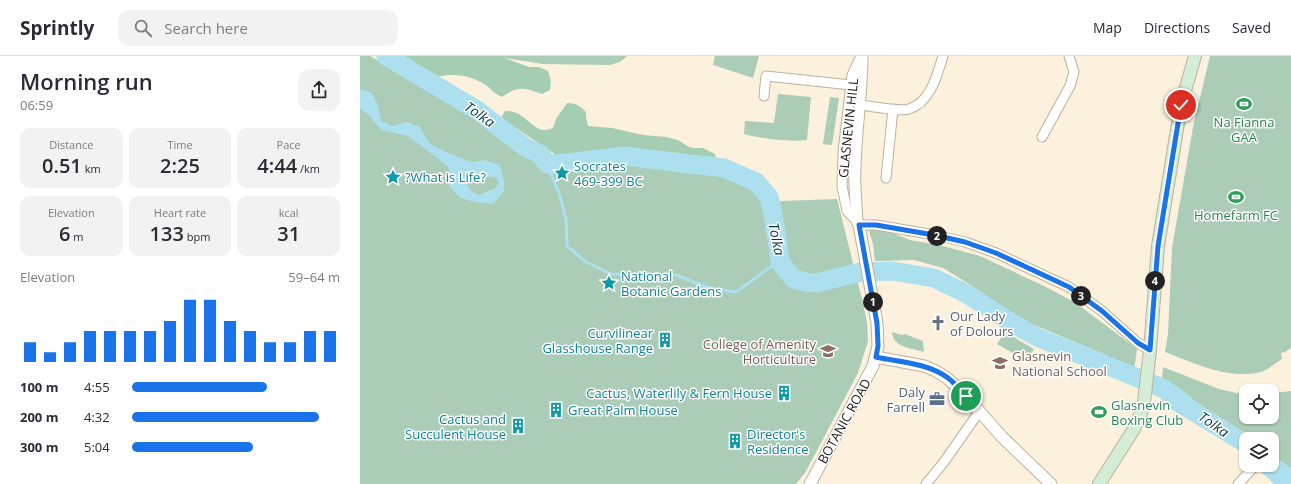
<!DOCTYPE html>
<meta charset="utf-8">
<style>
:root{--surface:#fff;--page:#f2f2f3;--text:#2b2b33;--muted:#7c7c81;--line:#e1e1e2;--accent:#1a73e8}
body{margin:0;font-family:"Open Sans",sans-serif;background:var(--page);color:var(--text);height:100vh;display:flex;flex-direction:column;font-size:15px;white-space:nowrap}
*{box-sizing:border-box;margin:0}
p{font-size:13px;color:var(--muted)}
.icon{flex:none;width:22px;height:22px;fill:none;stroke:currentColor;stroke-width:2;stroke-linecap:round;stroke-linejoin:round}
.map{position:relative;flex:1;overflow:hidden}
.side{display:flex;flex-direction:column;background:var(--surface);width:360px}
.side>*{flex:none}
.fabs{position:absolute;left:879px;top:328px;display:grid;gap:8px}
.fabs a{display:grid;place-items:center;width:40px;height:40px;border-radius:8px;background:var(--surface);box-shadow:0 1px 3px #0004;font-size:20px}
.pin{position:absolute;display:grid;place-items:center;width:34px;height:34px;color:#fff;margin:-17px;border:2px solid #fff;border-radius:50%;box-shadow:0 1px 4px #0007}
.km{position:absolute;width:20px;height:20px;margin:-10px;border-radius:50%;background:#222;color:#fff;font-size:11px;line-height:20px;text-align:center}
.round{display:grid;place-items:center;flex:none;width:42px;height:42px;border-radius:12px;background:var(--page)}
.head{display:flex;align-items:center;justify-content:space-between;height:68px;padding:0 20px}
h1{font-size:22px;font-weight:600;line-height:30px}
.metrics{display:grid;grid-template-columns:repeat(3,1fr);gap:6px;height:68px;padding:4px 20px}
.metrics div{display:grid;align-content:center;border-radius:10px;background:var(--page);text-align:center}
.metrics b{font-size:20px;font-weight:600}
.metrics small{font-size:11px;font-weight:400}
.metrics p{font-size:11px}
.chart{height:112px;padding:8px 20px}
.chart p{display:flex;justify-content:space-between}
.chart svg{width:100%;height:72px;margin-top:4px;stroke:var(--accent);stroke-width:6}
ul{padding:0 20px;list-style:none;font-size:13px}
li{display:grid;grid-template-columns:64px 48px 1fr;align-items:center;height:30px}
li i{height:10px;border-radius:5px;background:var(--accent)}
header{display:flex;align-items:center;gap:24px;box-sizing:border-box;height:56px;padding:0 20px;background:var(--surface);border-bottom:1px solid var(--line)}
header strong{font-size:19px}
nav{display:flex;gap:22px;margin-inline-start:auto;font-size:14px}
.search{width:280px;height:36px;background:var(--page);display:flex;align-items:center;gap:10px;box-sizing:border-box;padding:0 14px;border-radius:12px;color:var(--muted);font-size:15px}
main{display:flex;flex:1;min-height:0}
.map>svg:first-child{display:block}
.green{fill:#abccb7}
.forest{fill:#a4cdb3}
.water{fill:#ace0ee;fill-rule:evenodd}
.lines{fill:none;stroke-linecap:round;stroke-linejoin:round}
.stream{stroke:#ace0ee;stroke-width:3}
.river{stroke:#ace0ee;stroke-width:19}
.minor-casing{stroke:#bcb19e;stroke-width:11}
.tertiary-casing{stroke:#bcb19e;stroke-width:13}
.secondary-casing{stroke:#bcb19e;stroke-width:14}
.minor{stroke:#fff;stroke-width:9}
.tertiary{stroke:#fff;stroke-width:11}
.secondary{stroke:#d5ecd7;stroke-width:12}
.route-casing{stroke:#fff;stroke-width:8}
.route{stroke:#1a73e8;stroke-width:5}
.labels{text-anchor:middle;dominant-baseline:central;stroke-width:3;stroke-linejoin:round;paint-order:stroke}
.leisure-label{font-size:13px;fill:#27864d;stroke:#fff}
.street-label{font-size:13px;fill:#1f1b14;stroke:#fff}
.culture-label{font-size:13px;fill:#0d838f;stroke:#fff;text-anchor:start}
.worship-label{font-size:13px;fill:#5b616d;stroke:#fff;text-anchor:start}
.education-label{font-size:13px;fill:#785e54;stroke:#fff;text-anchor:end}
.service-label{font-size:13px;fill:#4e5e75;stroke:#fff;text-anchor:end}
.water-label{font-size:14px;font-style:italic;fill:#043640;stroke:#fff}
</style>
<header>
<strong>Sprintly</strong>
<div class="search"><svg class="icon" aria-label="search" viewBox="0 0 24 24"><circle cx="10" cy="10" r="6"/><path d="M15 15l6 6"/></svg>Search here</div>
<nav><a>Map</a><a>Directions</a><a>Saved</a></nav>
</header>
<main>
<section class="side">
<div class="head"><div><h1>Morning run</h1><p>06:59</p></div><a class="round"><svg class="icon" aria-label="share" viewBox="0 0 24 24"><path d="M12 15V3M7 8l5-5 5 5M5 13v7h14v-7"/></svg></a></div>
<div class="metrics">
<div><p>Distance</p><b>0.51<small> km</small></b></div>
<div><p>Time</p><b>2:25</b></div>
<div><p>Pace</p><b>4:44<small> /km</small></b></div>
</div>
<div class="metrics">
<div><p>Elevation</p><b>6<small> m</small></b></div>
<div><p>Heart rate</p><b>133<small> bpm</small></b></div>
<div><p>kcal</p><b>31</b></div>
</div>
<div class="chart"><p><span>Elevation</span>59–64 m</p>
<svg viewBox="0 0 160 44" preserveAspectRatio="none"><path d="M5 44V32M15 44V38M25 44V32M35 44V25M45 44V25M55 44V25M65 44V25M75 44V19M85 44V6M95 44V6M105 44V19M115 44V25M125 44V32M135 44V32M145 44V25M155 44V25"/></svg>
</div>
<ul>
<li><b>100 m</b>4:55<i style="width:65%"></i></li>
<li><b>200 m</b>4:32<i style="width:90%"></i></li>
<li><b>300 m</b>5:04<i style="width:58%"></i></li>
</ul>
</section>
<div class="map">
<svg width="931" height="428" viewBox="0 0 931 428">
<rect width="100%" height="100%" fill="#fcf1dd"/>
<!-- green -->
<path class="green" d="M0 0H10L112 58 183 111 265 105 365 119 386 125 409 152 421 145 477 143 503 247 507 266 508 285 498 317 445 417 436 428H0Z
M142 0H267L260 6 250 9 183 8 145 2Z
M355 0H399L393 22 353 9Z
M850 0H931V292L925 296 921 297 922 303C916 307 907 314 901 316 868 324 834 307 805 296L808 278 812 192 833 71Z
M418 38 451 41 447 84C427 86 403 83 384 78L385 65 414 67Z
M470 41 479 42 472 89 463 88Z
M515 172 525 174 550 184 579 189 620 200 686 231 716 247 777 293 774 314 741 297 653 260 614 231 583 212 554 204 515 205 513 188 509 175Z
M532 276 542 279 545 278 563 285 564 296C552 292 533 292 532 276Z
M645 276 674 293 667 305 637 288Z
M803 311 859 333 886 339V361H912V337L931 335V413L912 398V383H894L802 324Z"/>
<!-- forest -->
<path class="forest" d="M41 0H142L145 2 169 11H179L188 15 191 25 190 34 182 38C164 32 159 29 142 41 134 38 131 32 124 28 109 19 94 17 77 21Z
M207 47C216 47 220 50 226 56V61L228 70 252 72 283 79 306 81 318 84 329 91 334 92H343L355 98 357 106 265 92 196 99 141 62 145 55C164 54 170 72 183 74 186 74 190 73 193 72L196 63Z"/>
<!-- water -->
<path class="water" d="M0 33 12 37 18 49 21 65 32 70 47 66 60 71 69 87 86 96 111 106 124 104 140 109 144 124V136L133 148 115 146 100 142 89 130V111L48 80 22 74 14 66 10 60 0 53ZM122 120 135 121 139 127 135 132 119 139 112 136 105 125 112 121Z
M802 324 894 383H886V402L880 395 801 347Z
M912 398 931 413V428H914L894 409H912Z"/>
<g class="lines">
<!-- stream -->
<path class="stream" d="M187 108 200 140 206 163 207 190 226 206 251 218 316 219 350 232 376 236 420 204"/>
<!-- river -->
<path class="river" d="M26 0 117 54 165 91 180 98 187 108 206 107 265 100 364 112 396 126 409 141 413 157 420 204 426 214 434 223 445 226 456 227 501 216 532 215 574 222 607 238 650 266 679 282 788 326 804 333 824 347"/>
<defs>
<path id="minor" d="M404 40 406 20 491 29
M500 49C511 50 540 56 549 53 571 46 577 19 583 0
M682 81 710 30 714 16 709 0
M526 122 533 53
M497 165 487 155 482 130 483 96 492 19 501 0
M499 169H516L575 179 605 186 636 197 709 231 742 255 778 287 790 294
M566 428 584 406 619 356
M878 428 894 411"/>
<path id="tertiary" d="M516 301 564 310 576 315 587 322 606 340 642 381 691 428
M450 428 513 310 518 290 517 267 499 169 497 165C496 147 494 128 495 110 496 73 502 37 502 0"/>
<path id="secondary" d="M739 428 774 373 781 357 784 346 790 294 798 190 821 49 835 0"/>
</defs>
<!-- minor casing -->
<use href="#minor" class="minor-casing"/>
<!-- tertiary casing -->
<use href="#tertiary" class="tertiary-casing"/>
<!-- secondary casing -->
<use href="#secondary" class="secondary-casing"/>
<!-- minor -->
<use href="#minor" class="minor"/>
<!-- tertiary -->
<use href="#tertiary" class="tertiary"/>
<!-- secondary -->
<use href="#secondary" class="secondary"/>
</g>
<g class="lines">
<defs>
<path id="route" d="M606 340C600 334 595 327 588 322 568 307 539 306 516 301L518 290 517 267 499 169H516L574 179 605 186 636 197 709 231 742 255 778 287 790 294 798 190 821 49"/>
</defs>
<!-- route casing -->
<use href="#route" class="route-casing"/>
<!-- route -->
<use href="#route" class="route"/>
</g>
<!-- icons -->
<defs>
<symbol id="stadium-bare" viewBox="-9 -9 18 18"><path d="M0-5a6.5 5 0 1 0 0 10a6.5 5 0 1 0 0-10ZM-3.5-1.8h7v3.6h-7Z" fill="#2e9e5b" stroke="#fff" stroke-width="2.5" paint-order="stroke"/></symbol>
<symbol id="sight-bare" viewBox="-9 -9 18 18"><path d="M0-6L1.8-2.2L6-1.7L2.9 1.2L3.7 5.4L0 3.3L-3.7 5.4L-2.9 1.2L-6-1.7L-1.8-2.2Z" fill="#0f9aa8" stroke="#fff" stroke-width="2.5" paint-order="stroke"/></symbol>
<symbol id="church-bare" viewBox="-9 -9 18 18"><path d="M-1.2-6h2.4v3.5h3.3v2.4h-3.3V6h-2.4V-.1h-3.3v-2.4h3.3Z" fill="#6b7280" stroke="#fff" stroke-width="2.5" paint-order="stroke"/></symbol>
<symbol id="building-bare" viewBox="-9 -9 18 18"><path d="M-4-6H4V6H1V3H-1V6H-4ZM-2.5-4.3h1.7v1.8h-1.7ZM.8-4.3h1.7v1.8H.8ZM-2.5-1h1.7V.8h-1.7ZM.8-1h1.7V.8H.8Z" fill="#0f9aa8" stroke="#fff" stroke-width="2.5" paint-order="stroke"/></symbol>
<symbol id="university-bare" viewBox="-9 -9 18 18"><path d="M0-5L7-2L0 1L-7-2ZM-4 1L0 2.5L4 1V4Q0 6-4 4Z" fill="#8d6e63" stroke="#fff" stroke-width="2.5" paint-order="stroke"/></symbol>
<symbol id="school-bare" viewBox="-9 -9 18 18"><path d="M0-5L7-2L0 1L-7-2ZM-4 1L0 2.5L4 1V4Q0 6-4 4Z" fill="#8d6e63" stroke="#fff" stroke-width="2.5" paint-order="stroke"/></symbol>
<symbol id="office-bare" viewBox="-9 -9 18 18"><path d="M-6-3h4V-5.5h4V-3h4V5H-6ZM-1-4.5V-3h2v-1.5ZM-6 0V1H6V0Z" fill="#5c6f8a" stroke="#fff" stroke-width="2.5" paint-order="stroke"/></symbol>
</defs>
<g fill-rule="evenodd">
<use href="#stadium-bare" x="873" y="37" width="22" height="22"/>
<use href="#sight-bare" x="191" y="106" width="22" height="22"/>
<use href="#sight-bare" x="22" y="110" width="22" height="22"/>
<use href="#stadium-bare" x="865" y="130" width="22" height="22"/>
<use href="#sight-bare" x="238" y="216" width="22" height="22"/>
<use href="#church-bare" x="567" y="256" width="22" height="22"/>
<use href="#building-bare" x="294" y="273" width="22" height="22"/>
<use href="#university-bare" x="457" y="284" width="22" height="22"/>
<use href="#school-bare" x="629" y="296" width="22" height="22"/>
<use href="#building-bare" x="413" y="326" width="22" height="22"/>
<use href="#office-bare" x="566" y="332" width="22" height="22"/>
<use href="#building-bare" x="185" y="343" width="22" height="22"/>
<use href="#stadium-bare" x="728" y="345" width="22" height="22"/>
<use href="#building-bare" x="147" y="359" width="22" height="22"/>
<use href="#building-bare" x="364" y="374" width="22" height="22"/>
</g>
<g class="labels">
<!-- leisure labels -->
<g class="leisure-label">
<text x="884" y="66">Na Fianna<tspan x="884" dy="15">GAA</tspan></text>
<text x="876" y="159">Homefarm FC</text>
<text x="751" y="349" text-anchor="start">Glasnevin<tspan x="751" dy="15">Boxing Club</tspan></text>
</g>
<!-- street labels -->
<g class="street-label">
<text transform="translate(488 72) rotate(-84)">GLASNEVIN HILL</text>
<text transform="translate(484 365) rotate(-61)">BOTANIC ROAD</text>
</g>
<!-- culture labels -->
<g class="culture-label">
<text x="214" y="110">Socrates<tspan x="214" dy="15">469-399 BC</tspan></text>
<text x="45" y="121">?What is Life?</text>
<text x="261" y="220">National<tspan x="261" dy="15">Botanic Gardens</tspan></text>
<text x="293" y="277" text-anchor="end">Curvilinear<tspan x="293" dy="15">Glasshouse Range</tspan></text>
<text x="412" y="337" text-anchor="end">Cactus, Waterlily &amp; Fern House</text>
<text x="208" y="354">Great Palm House</text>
<text x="146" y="363" text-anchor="end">Cactus and<tspan x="146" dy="15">Succulent House</tspan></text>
<text x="387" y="378">Director's<tspan x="387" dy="15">Residence</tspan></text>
</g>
<!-- worship labels -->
<g class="worship-label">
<text x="590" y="260">Our Lady<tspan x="590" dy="15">of Dolours</tspan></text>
</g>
<!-- education labels -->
<g class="education-label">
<text x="456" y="288">College of Amenity<tspan x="456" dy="15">Horticulture</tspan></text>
<text x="652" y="300" text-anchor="start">Glasnevin<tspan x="652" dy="15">National School</tspan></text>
</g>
<!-- service labels -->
<g class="service-label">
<text x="565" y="336">Daly<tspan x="565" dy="15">Farrell</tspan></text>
</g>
<!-- water labels -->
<g class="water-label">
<text transform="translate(120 58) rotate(35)">Tolka</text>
<text transform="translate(417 183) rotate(78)">Tolka</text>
<text transform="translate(854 368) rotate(34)">Tolka</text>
</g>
</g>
</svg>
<div class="fabs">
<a><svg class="icon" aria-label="locate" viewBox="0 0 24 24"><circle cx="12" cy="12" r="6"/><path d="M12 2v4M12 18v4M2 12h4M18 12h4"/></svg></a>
<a><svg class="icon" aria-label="layers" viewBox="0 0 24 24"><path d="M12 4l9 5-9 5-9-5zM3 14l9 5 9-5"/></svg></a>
</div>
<div class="pin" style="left:606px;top:340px;background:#1e9e55"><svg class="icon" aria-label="arrive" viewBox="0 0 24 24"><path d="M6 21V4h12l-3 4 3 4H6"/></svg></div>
<div class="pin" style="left:821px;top:49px;background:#d93025"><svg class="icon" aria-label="check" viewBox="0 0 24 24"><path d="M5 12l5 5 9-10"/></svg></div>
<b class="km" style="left:513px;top:246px">1</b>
<b class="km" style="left:577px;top:180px">2</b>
<b class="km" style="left:721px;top:240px">3</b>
<b class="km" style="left:795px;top:225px">4</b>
</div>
</main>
